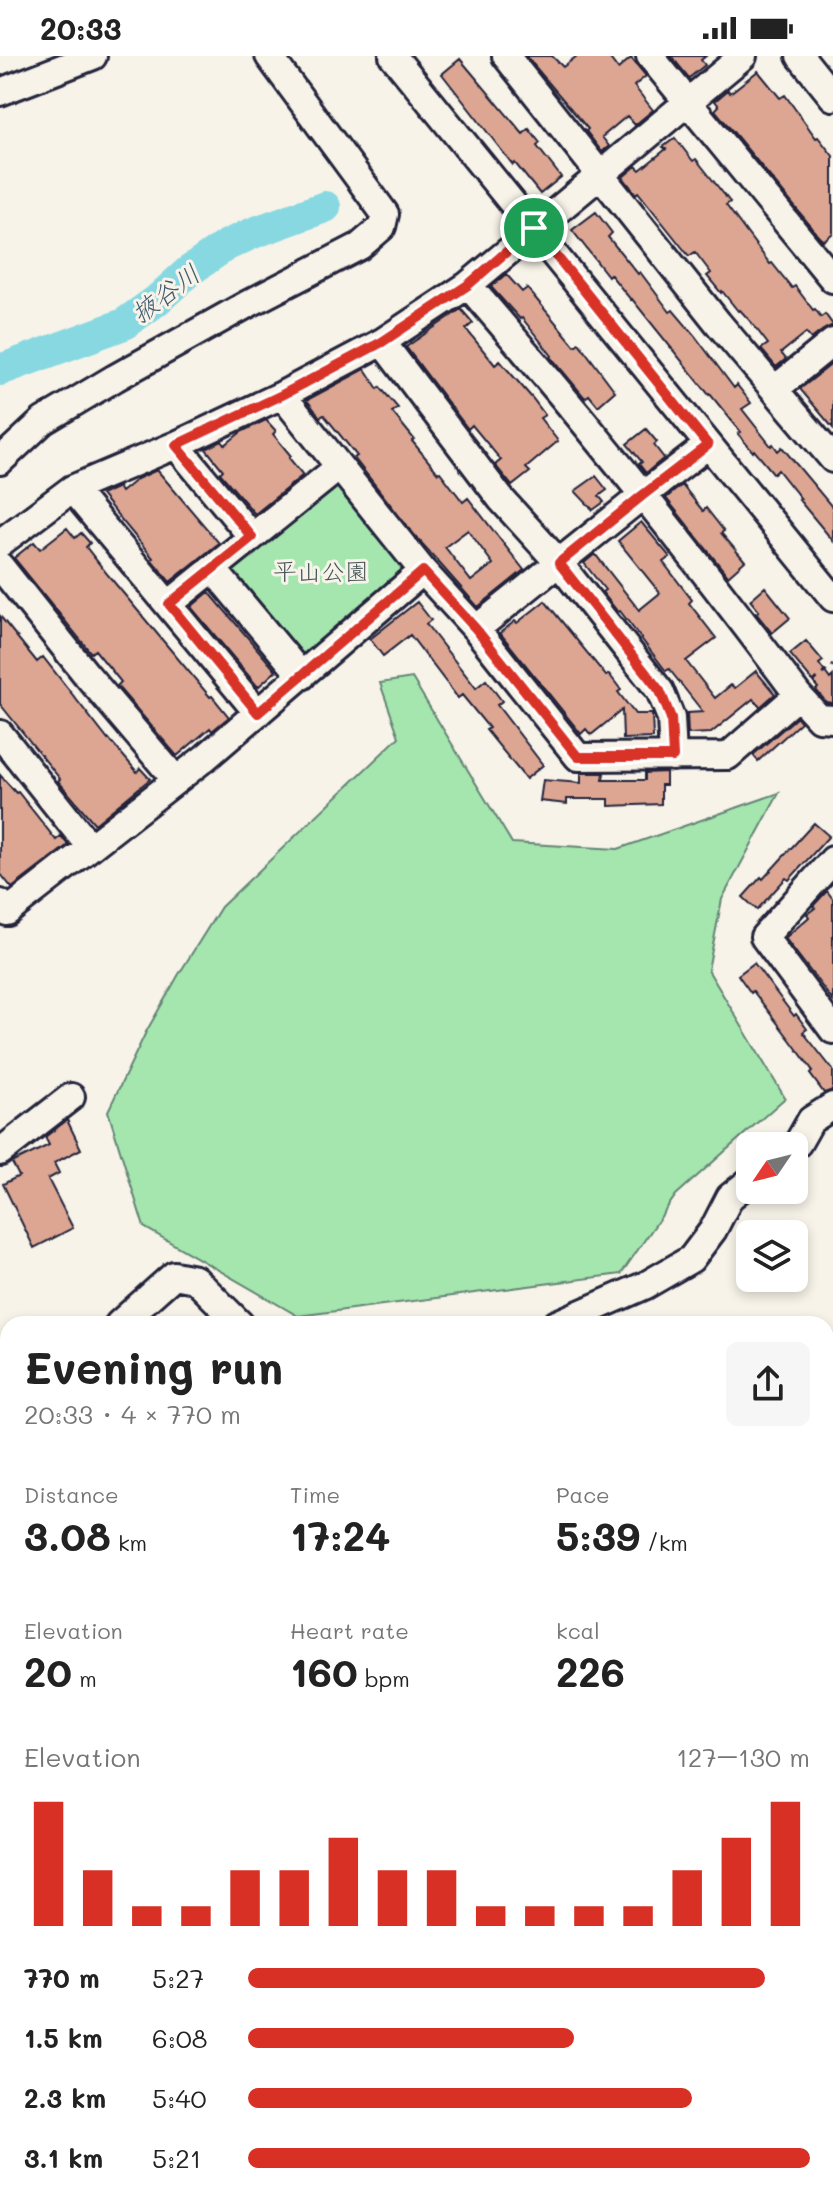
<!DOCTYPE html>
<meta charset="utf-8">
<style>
:root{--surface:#fff;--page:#f6f6f6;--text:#222;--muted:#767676;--accent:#d93025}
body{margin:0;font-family:Mali,"Klee One",sans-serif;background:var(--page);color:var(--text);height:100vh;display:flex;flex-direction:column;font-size:30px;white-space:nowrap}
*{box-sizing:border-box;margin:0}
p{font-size:26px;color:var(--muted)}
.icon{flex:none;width:44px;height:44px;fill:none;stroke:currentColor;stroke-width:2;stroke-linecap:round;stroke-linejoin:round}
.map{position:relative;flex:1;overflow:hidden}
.sheet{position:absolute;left:0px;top:1260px;width:834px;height:888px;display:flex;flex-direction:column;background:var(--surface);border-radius:24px 24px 0 0;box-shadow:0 4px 12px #0003}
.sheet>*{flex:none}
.needle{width:52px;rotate:235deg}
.fabs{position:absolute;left:736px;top:1076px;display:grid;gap:16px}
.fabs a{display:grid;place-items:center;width:72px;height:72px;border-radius:12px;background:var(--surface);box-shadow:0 4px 12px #0003;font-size:40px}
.pin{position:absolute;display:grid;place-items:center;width:68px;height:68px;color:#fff;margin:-34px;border:4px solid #fff;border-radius:50%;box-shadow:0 2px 8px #0007}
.round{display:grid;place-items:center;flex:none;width:84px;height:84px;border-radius:12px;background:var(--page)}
.headline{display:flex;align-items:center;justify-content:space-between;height:136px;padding:0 24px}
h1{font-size:44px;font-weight:700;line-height:60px}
.stats{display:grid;grid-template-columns:repeat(3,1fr);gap:12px;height:136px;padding:8px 24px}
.stats div{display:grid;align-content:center}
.stats b{font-size:40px;font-weight:700}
.stats small{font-size:22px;font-weight:400}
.stats p{font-size:22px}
.chart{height:224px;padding:16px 24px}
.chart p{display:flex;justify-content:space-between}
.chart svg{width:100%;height:144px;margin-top:8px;stroke:var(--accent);stroke-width:6}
ul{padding:0 24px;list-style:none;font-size:26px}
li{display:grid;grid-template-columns:128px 96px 1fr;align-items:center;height:60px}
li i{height:20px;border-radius:10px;background:var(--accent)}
.status{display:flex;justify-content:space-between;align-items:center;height:56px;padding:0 40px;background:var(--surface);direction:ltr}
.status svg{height:22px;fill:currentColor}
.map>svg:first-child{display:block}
.green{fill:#a5e6af;stroke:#648475;stroke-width:2}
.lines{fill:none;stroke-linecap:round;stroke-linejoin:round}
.stream{stroke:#5f8f9f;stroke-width:5}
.river{stroke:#88d8e2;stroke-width:32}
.building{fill:#dca693;stroke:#22223b;stroke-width:2;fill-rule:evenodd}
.minor-casing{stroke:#22223b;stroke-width:32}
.path{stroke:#22223b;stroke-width:3;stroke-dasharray:6 6;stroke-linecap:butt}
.minor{stroke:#f7f3e8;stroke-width:26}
.route-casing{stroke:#fff;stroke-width:16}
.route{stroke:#d93025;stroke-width:10}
.labels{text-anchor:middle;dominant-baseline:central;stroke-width:6;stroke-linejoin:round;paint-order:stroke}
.park-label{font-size:24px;fill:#435358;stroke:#f7f3e8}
.water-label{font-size:26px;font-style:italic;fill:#41596d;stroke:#f7f3e8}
</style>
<div class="status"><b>20:33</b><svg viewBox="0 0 49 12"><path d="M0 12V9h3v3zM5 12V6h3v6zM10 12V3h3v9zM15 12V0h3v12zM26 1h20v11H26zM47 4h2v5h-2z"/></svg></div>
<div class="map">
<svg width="833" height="2148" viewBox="0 0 833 2148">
<rect width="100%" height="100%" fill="#f7f3e8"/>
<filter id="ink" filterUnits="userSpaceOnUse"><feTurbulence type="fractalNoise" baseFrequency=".0125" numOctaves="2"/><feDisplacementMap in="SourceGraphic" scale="16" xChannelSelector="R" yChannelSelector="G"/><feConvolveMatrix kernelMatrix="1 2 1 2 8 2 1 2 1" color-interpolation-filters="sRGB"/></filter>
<g filter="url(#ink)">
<!-- green -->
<path class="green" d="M338 421 415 515 304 606 227 513Z
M412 622 512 787 618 793 779 737 722 843 708 914 785 1042 676 1139 621 1218 298 1260 144 1171 108 1055 146 976 179 918 221 851 399 681 380 627Z"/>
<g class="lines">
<!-- stream -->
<path class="stream" d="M162 1213C172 1202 185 1206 197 1212
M99 1268 113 1257
M6 1349 8 1348"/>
<!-- river -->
<path class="river" d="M0 314 124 268 156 245 188 216 225 190 253 177 325 151
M826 1766 833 1754
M211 2148 224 2140"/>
</g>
<!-- building -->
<path class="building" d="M526 0H552L563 11 577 0H608L618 13 631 2 646 20 634 30 653 54 635 69 627 60 602 81 609 90 602 96 586 75 588 73Z
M671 0H706L701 4 705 9 689 22Z
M460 3 523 78 529 73 540 87 537 90 561 121 540 138 515 107 513 109 442 18Z
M758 15 780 42 785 39 816 82 818 81 833 100V177L823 185 715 54 719 50 715 45 728 34 730 37Z
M675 82 693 105 696 103 730 146 726 149 770 208 772 207 792 232 795 230 813 254 815 253 821 261 825 258 833 269 823 274 811 283 806 277 781 297 786 303 776 311 761 293 768 288 751 266 740 254 738 255 722 235 721 237 707 220 711 217 695 196 689 200 638 136 636 138 623 121 636 110 640 114 666 93 663 91Z
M596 156 612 177 608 181 638 218 640 216 670 256 673 254 695 280 734 332 737 329 751 347 742 353 771 390 773 388 778 395 782 391 833 452V485L799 444 801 443 778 414 774 418 754 394 753 396 738 378 741 376 710 338 709 339 632 243 631 244 610 218 608 220 572 174Z
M506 218 522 236 527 232 575 290 579 287 615 335 598 350 589 339 585 342 551 301 552 300 522 262 520 263 491 231Z
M461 253 473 267 466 273 495 309 500 305 533 343 545 359 540 362 558 385 526 412 530 416 512 430 495 409 501 404 472 369 468 373 406 291Z
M833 307V372L800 333Z
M365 313 378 333 380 331 398 352 392 356 414 383 412 385 438 417 440 416 463 446 468 442 524 514 478 551 411 475 354 402 357 400 324 359 320 361 307 344ZM468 474 493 508 471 525 445 491Z
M266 364 276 375 273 378 291 400 289 402 303 419 255 458 220 417 223 414 206 393 222 385 225 389 241 376Z
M646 373 657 386 654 389 664 402 646 417 639 408 642 406 627 388Z
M157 414 219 487 170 526 151 503 153 502 101 439 118 431 121 436 137 423Z
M596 420 607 434 599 440 604 446 593 454 575 435Z
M682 429 703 455 706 452 724 475 721 477 745 505 728 520 666 442Z
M641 466 670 501 663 506 692 544 689 547 716 582 686 605 715 642 731 629 735 632 756 615 775 638 760 651 753 643 711 677 688 678 687 657 703 656 669 613 666 615 620 555 618 556 602 536 605 534 584 507 595 498 639 554 660 537 618 485Z
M67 472 75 482 81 477 90 487 86 491 108 519 210 641 212 640 229 661 212 675 210 672 177 700 117 630 121 626 95 594 91 597 14 502 34 486 40 493Z
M765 531 790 562 772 577 756 557 759 555 750 544Z
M209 536 276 615 258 631 191 551Z
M545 545 606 620 609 618 621 634 618 636 635 658H652L653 682 623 683 622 654 591 679 586 673 581 678 500 577 515 565 517 567Z
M417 546 431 564 426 568 476 632 486 624 502 645 497 649 543 709 526 723 486 674 489 672 462 639 458 642 410 579 383 600 370 583Z
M0 560 37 606 43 601 108 684 109 683 137 716 140 712 150 723 95 768 58 725 60 723 0 648Z
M806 585 823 605 819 608 830 623 833 620V647L826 646 816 634 818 632 790 598Z
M797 661 801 666 758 705 753 699Z
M666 716V729H661V748L609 750V743H567V748L540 745 543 724 581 727V717H604L603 724H645V717Z
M0 719 16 737 18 736 56 784 61 780 68 789 12 832 0 817Z
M814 767 829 780 789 824 786 822 757 854 743 841 761 821 763 823Z
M827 835 833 843V945L785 882 809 861 807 858 815 852 813 850Z
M754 907 794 960 796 958 807 973 803 976 833 1014V1034L824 1037 810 1018 813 1015 791 985 753 935 751 937 738 919Z
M67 1064 81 1093 54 1107 59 1117 48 1123 73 1172 34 1192 3 1128 19 1120 12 1107 49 1089 45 1081Z"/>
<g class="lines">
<defs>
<path id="minor" d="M393 0 833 542
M506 0 718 267 833 403
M650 0 833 223
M800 0 833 41
M0 36 93 0
M468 229C583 362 693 498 798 639L728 700 578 701 476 573 643 439 708 389
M775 333 833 286
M282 339 423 515 476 573
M176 389 252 481
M0 405 43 365 115 322 246 249 360 190 382 171 385 158 269 0
M72 433 258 657
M0 487 72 433 176 389 282 339 382 286
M0 510 86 618 176 724
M212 512 302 620
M169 548 339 411
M798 639 819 662 833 663
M0 678 90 791
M673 701 671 662 660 635 559 507 501 443 382 286 468 229 743 0
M833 804 764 881 833 974
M0 847 7 856 206 701 423 515
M794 1090 798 1087 811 1064 833 1050
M0 1096 71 1041
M119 1268 174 1219 195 1223 240 1268
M557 1268 646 1229 691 1203 713 1174 730 1141 750 1125
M0 1365 8 1374
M826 1470 833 1467
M826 1495 833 1492
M0 1519 8 1513
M0 1871 8 1865
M0 1899 8 1894
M826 1940 833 1935
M0 2033 8 2031
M0 2136 9 2148
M436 2140 443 2148
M603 2148 611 2140"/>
</defs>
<!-- minor casing -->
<use href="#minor" class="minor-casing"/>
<!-- path -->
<path class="path" d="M813 626 833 609"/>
<!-- minor -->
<use href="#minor" class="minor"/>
</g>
</g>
<g class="lines" filter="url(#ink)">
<defs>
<path id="route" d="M534 172 708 389 643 439 559 507 660 635 671 662 673 701H578L476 573 423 515 258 657 169 548 252 481 176 389 282 339 382 286 468 229Z"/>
</defs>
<!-- route casing -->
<use href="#route" class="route-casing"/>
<!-- route -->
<use href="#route" class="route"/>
</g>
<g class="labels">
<!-- park labels -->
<g class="park-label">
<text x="321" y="514">平山公園</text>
</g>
<!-- water labels -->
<g class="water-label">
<text transform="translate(165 237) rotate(-37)">掖谷川</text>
</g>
</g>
</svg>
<div class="fabs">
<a><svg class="needle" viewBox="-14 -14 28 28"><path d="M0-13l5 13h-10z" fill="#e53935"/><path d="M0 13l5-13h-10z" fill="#767676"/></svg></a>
<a><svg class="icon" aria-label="layers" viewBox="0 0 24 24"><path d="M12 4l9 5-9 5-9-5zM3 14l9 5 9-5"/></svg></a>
</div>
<div class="pin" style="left:534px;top:172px;background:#1e9e55"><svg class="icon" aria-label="arrive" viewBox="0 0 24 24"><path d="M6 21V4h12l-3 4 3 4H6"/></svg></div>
<section class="sheet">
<div class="headline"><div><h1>Evening run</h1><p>20:33 · 4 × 770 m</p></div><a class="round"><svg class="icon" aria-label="share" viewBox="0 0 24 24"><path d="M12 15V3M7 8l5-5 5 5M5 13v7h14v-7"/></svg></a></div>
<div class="stats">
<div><p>Distance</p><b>3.08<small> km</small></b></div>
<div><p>Time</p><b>17:24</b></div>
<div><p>Pace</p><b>5:39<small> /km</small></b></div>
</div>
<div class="stats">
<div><p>Elevation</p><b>20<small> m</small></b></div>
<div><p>Heart rate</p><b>160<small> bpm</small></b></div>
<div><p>kcal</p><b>226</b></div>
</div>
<div class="chart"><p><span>Elevation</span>127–130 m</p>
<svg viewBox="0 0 160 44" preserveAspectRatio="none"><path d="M5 44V6M15 44V27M25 44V38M35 44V38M45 44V27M55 44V27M65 44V17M75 44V27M85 44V27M95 44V38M105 44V38M115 44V38M125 44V38M135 44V27M145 44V17M155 44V6"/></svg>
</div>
<ul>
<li><b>770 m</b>5:27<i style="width:92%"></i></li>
<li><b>1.5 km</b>6:08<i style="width:58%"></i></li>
<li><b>2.3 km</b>5:40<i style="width:79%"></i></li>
<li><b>3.1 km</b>5:21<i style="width:100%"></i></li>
</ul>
</section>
</div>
